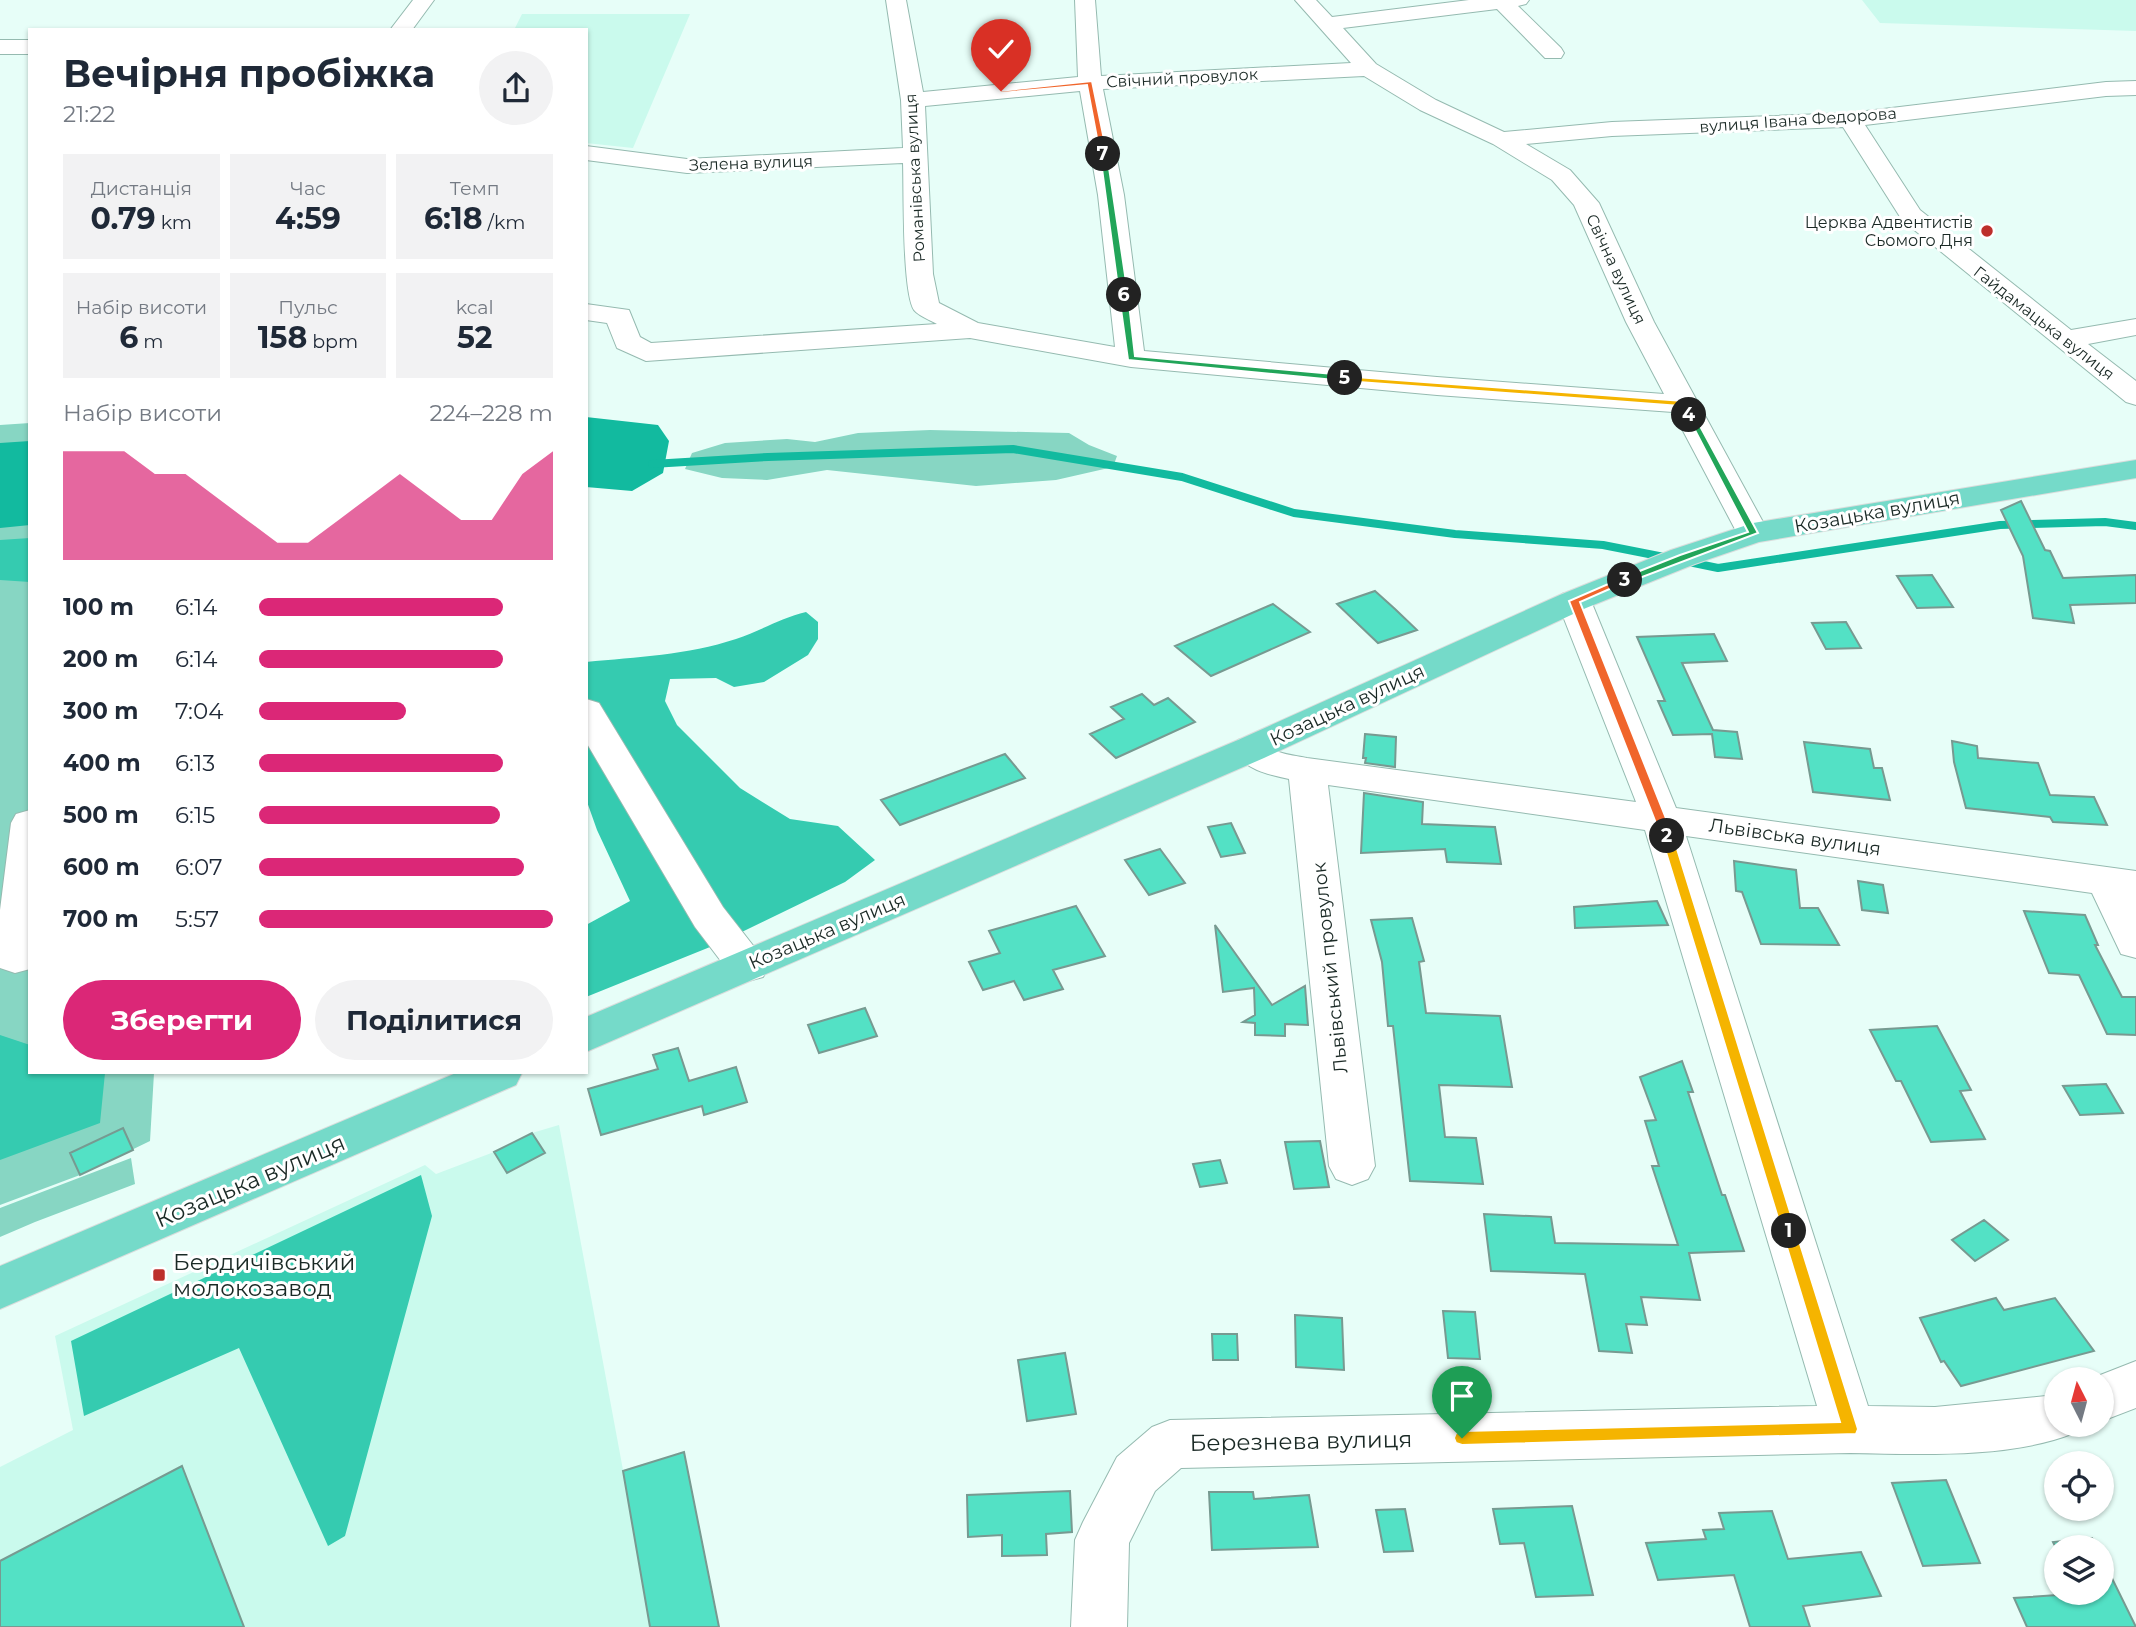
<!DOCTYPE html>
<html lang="uk">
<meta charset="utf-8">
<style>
:root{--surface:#fff;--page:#f2f2f3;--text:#1f2937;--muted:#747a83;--accent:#db2777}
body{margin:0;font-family:Montserrat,sans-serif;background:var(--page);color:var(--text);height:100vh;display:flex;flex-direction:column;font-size:26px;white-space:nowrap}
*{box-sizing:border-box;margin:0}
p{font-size:23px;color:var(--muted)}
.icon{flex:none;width:38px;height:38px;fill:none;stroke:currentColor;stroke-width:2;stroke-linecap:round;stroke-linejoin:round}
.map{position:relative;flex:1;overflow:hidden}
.sheet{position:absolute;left:28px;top:28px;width:560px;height:1046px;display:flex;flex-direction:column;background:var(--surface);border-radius:0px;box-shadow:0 2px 5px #0004}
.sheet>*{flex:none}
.needle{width:46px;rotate:354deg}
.fabs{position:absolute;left:2044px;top:1367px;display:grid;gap:14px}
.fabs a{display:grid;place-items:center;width:70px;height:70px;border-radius:50%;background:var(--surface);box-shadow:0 2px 5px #0004;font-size:35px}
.pin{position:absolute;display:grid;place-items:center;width:60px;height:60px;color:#fff;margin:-72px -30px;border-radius:50% 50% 50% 0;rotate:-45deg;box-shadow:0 0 7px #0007}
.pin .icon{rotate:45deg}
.km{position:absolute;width:35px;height:35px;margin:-18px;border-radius:50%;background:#222;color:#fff;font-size:19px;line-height:35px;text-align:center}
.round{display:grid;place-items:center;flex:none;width:74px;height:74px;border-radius:37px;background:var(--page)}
.summary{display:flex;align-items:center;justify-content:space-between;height:119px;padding:0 35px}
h1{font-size:38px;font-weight:700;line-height:52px}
.stats{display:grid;grid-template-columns:repeat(3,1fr);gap:10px;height:119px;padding:7px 35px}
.stats div{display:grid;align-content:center;border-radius:0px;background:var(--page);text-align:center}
.stats b{font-size:30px;font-weight:700}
.stats small{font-size:19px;font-weight:400}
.stats p{font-size:19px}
.chart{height:196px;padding:14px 35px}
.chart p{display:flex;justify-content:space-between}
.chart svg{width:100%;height:126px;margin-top:7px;fill:var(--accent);opacity:.7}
.button{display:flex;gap:14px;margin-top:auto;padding:14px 35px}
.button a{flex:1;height:80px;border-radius:42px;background:var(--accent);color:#fff;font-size:28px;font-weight:700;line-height:80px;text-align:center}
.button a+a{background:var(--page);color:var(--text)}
ul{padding:0 35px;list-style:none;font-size:23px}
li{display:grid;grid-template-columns:112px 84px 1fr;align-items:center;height:52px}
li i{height:18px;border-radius:9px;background:var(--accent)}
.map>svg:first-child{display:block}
.built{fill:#cafaed}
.green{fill:#87d6c3}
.forest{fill:#35cbb0}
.water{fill:#12ba9f}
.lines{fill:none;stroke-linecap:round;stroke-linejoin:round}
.stream{stroke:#12ba9f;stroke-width:8}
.building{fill:#53e1c5;stroke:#779a91;stroke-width:2}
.minor-casing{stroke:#95bab0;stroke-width:2}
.major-casing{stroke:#dadddc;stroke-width:2}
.minor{fill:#fff;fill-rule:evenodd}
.major{fill:#75dac9;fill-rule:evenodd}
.split-1{fill:#f5b400;stroke:#fff;stroke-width:2}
.split-2{fill:#f5b400;stroke:#fff;stroke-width:2}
.split-3{fill:#f0652b;stroke:#fff;stroke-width:2}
.split-4{fill:#22a559;stroke:#fff;stroke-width:2}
.split-5{fill:#f5b400;stroke:#fff;stroke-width:2}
.split-6{fill:#22a559;stroke:#fff;stroke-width:2}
.split-7{fill:#22a559;stroke:#fff;stroke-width:2}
.split-8{fill:#f0652b;stroke:#fff;stroke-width:2}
.poi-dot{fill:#bd2f2b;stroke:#fff;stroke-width:2.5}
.labels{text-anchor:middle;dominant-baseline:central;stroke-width:6;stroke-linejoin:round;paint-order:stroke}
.far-street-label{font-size:16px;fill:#1a2925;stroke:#fff}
.far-poi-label{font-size:16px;fill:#1a2925;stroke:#fff;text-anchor:end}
.street-label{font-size:19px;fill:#1a2925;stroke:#fff}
.near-street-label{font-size:23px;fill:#1a2925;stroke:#fff}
.near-poi-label{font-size:23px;fill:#1a2925;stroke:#fff;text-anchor:start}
</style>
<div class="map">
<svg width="2136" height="1627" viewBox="0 0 2136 1627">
<rect width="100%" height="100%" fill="#e7fef8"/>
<!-- built -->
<path class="built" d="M1862 0H2136V31L1880 23Z
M522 14H690L633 148 586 143V30H514Z
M559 1125 623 1470 684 1452 719 1627H0V1467L73 1430 55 1336 425 1165 436 1174 494 1152 532 1133Z"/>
<!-- green -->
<path class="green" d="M30 423V1073H154L150 1141 80 1175 0 1205V425Z
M930 430 1069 433 1089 445 1117 456 1113 467 1056 480 976 486 827 470 767 480 722 478 685 469 692 453 725 443 787 439 815 442 858 433Z
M131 1158 135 1184 35 1222 0 1237V1208Z"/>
<!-- forest -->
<path class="forest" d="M30 538V582L0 580V540Z
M806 612 818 622V639L808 655 764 682 734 687 716 678 670 679 665 701 677 725 740 788 790 819 838 826 875 860 845 882 715 945 586 997V925L630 901 597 830 586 799V662C637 657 687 655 736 639 760 631 781 618 806 612Z
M0 1035 30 1045V1073H105L100 1123 0 1160Z
M421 1175 432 1216 345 1536 328 1546 239 1348 84 1416 71 1341Z"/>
<!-- water -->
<path class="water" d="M586 417 658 425 669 441 663 473 632 491 586 487Z
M30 441V525L0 528V443Z"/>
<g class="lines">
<!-- stream -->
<path class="stream" d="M652 464 768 457 1013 449 1182 477 1294 513 1455 534 1603 545 1669 558
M1684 561 1718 568 2000 525 2105 522 2136 526"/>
</g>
<!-- building -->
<path class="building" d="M2021 501 2045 550 2050 551 2063 578 2136 575V603L2070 605 2074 623 2033 618 2023 556 2001 510Z
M1932 575 1953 607 1917 608 1897 576Z
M1375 591 1395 609 1417 630 1378 643 1337 604Z
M1273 604 1310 632 1211 676 1175 646Z
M1846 622 1861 648 1826 649 1812 623Z
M1714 634 1727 661 1682 663 1713 730 1737 732 1742 759 1715 757 1712 734 1673 735 1658 701H1665L1637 637Z
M1142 694 1154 705 1168 698 1195 722 1116 758 1090 734 1124 719 1111 707Z
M1365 734 1396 737 1395 767 1365 763 1366 758H1363Z
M1952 741 1977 746 1978 758 2038 763 2050 795 2094 797 2107 825 2053 822 2050 817 1966 808 1954 762Z
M1804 742 1870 749 1874 768H1882L1890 800 1813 792Z
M1005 754 1025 778 900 825 881 800Z
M1364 793 1423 802 1422 824 1495 827 1501 864 1447 862 1445 849 1361 853Z
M1231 823 1245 853 1221 857 1208 827Z
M1160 849 1185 883 1149 895 1125 860Z
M1734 861 1796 870 1800 908H1818L1839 945 1761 944 1742 892 1736 891Z
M1858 881 1883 885 1888 913 1862 910Z
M1657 901 1668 925 1575 928 1574 907Z
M1076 906 1105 956 1053 970 1063 989 1024 1000 1014 981 983 990 969 962 1000 953 989 931Z
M2024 911 2085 915 2098 945H2095L2122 997H2136V1035L2107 1034 2079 975 2049 973Z
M1412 918 1424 961 1419 962 1426 1013 1500 1016 1512 1087 1439 1085 1445 1137 1476 1138 1483 1184 1410 1181 1393 1026H1388L1382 962 1371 920Z
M1215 925 1272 1005 1305 986 1308 1025 1285 1024V1036L1255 1035V1023L1243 1022 1255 1015 1254 988 1223 992Z
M865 1008 877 1036 819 1053 808 1025Z
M1937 1026 1971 1090 1960 1091 1985 1139 1931 1142 1901 1081H1896L1870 1030Z
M678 1048 689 1081 736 1067 747 1102 704 1115 702 1106 601 1135 588 1089 658 1069 653 1055Z
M1682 1061 1693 1092H1688L1722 1195H1725L1744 1251 1689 1253 1700 1300 1641 1297 1647 1325 1626 1324 1632 1353 1599 1351 1585 1274 1491 1271 1484 1214 1551 1217 1555 1243 1678 1245 1652 1166H1659L1645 1121 1656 1120 1640 1077Z
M2106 1084 2123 1113 2080 1115 2063 1086Z
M123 1128 133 1150 80 1175 70 1153Z
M532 1133 545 1153 507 1173 494 1152Z
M1320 1141 1329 1187 1294 1189 1285 1142Z
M1220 1160 1227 1183 1200 1187 1193 1164Z
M1984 1220 2008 1240 1975 1261 1952 1240Z
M1996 1298 2004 1310 2055 1298 2094 1351 1961 1386 1944 1361 1941 1362 1920 1318Z
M1443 1311 1475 1312 1480 1359 1448 1358Z
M1295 1315 1342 1318 1344 1370 1296 1367Z
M1212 1334H1237L1238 1360H1213Z
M1065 1353 1076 1414 1027 1421 1018 1360Z
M684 1452 719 1627H650L623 1471Z
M182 1466 244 1627H0V1561Z
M1946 1480 1980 1563 1923 1566 1892 1483Z
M1070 1491 1072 1532 1046 1534 1047 1555 1002 1556V1535L968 1537 967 1495Z
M1209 1492H1253L1254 1499 1309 1495 1318 1547 1212 1550Z
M1572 1506 1593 1595 1536 1597 1524 1543 1500 1544 1493 1509Z
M1405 1509 1413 1551 1384 1552 1376 1510Z
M1772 1511 1788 1559 1861 1552 1881 1596 1803 1606 1810 1627H1750L1734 1575 1658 1580 1646 1543 1706 1539 1703 1530 1724 1529 1719 1513Z
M2092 1538 2096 1547 2056 1548 2053 1542Z
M2102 1558 2136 1627H2027L2014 1598 2102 1592Z"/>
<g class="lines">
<defs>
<path id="minor" d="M413 0H434L412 30H390Z
M886 0H906L923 92 1078 77 1075 0H1095L1101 76 1351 63 1295 0H1316L1332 17 1469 0H1529L1526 4 1518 6 1561 48 1564 53 1561 58H1545L1497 9 1343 28 1376 64 1436 100 1504 132 1612 122 1850 113 2106 82 2136 81V95L2106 96 1865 125 1920 210 2071 330 2136 319V335L2088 344 2136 381V405L2126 402 1902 220 1843 127 1612 136 1526 144 1570 170 1599 203 1654 322 1769 533 1764 540 1753 543 1742 540 1737 533 1673 412 1437 395 1131 367 970 338 646 361 617 348 607 323 586 320V304L629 310 640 337 651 343 937 324C930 320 919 316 914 310 902 292 904 190 903 163L687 173 586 160V146L687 159 903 148 901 100ZM1364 76 1420 110 1493 144 1552 180 1574 205 1626 322 1664 394 1437 377 1144 351 1124 195 1103 89ZM1080 91 1098 195 1115 347 978 323 939 303 933 274 925 106Z
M0 40H30V54H0Z
M1574 591 1586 594 1591 601 1676 808 2136 871V958L2121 954 2092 893 1686 836 1868 1406 1935 1407 2046 1396 2056 1392V1424H2078L2074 1433C2010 1459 1919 1454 1850 1453L1181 1468 1155 1491 1129 1543 1127 1627H1071L1075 1540 1083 1522 1117 1457 1152 1427 1170 1420 1817 1406 1645 830 1328 785 1375 1166 1368 1179 1352 1185 1336 1179 1329 1166 1289 779C1266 774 1246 770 1232 749L1238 740C1261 734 1261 743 1279 752 1287 755 1298 756 1307 758L1636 802 1557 601 1562 594Z
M586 699 599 703 723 907 769 966 763 977 748 981 733 977 695 927 586 742Z
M30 810V969L15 973 0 968V910L11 823 16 814Z
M2136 1361V1408L2102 1421V1379H2090Z"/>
<path id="major" d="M2136 460V478L1759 542 1695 564 1586 608 1264 758 586 1052V1017L1238 740 1562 594 1671 550 1753 523Z
M456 1073H522L516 1085 0 1309V1266Z"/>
</defs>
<!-- minor casing -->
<use href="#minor" class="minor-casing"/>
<!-- major casing -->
<use href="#major" class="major-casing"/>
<!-- minor -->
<use href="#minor" class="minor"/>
<!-- major -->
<use href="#major" class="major"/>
</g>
<!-- split-1 -->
<path class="split-1" d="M1789 1225 1796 1231 1858 1429 1856 1434 1462 1445 1456 1443 1454 1438 1456 1433 1462 1431 1840 1422 1782 1231Z"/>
<!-- split-2 -->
<path class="split-2" d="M1667 832 1673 836 1796 1231 1789 1237 1782 1231 1661 836Z"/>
<!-- split-3 -->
<path class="split-3" d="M1622 578 1630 580 1580 602 1673 836 1667 840 1661 836 1569 601Z"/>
<!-- split-4 -->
<path class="split-4" d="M1686 413 1694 415 1758 533 1629 582H1622V578L1680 555 1748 532Z"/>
<!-- split-5 -->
<path class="split-5" d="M1342 376 1684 401 1694 415 1686 416 1680 406 1345 381Z"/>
<!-- split-6 -->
<path class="split-6" d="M1124 292 1128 295 1135 356 1345 375 1349 378 1345 381 1128 360 1119 295Z"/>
<!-- split-7 -->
<path class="split-7" d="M1103 152 1107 154 1128 295 1124 297 1119 295 1100 154Z"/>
<!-- split-8 -->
<path class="split-8" d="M1092 81 1107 154 1103 157 1100 154 1087 85 1001 93 998 91Z"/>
<!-- markers -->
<g class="poi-dot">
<circle cx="1987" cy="231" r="7"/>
<rect x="152" y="1268" width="14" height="14" rx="3.5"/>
</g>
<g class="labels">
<!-- far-street labels -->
<g class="far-street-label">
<text transform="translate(1182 78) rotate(-3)">Свічний провулок</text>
<text transform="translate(1798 120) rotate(-4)">вулиця Івана Федорова</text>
<text transform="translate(751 163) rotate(-2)">Зелена вулиця</text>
<text transform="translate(915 178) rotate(-93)">Романівська вулиця</text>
<text transform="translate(1616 269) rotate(65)">Свічна вулиця</text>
<text transform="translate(2044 323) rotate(38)">Гайдамацька вулиця</text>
</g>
<!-- far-poi labels -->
<g class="far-poi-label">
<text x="1973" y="222">Церква Адвентистiв<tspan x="1973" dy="18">Сьомого Дня</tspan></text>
</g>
<!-- street labels -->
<g class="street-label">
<text transform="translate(1877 512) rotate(-10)">Козацька вулиця</text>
<text transform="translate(1347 705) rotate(-25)">Козацька вулиця</text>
<text transform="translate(1795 837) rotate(8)">Львівська вулиця</text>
<text transform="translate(827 931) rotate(-23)">Козацька вулиця</text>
<text transform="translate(1330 968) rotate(-96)">Львівський провулок</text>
</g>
<!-- near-street labels -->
<g class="near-street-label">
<text transform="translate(250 1181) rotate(-23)">Козацька вулиця</text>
<text transform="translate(1301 1441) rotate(-1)">Березнева вулиця</text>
</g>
<!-- near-poi labels -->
<g class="near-poi-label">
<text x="173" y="1262">Бердичівський<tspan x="173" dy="26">молокозавод</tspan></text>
</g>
</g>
</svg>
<div class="fabs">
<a><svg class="needle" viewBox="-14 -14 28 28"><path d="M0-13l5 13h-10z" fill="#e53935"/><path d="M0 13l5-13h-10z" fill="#747a83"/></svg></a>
<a><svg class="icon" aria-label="locate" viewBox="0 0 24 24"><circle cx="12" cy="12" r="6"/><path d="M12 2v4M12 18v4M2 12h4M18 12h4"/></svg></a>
<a><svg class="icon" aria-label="layers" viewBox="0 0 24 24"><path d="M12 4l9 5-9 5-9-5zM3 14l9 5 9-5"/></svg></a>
</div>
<div class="pin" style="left:1462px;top:1438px;background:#1e9e55"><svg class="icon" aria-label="arrive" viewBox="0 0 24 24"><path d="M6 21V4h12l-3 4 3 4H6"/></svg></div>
<div class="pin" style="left:1001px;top:91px;background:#d93025"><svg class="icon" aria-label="check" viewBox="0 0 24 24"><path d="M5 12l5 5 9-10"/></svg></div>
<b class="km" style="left:1789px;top:1231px">1</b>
<b class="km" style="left:1667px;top:836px">2</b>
<b class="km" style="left:1625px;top:580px">3</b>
<b class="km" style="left:1689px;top:415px">4</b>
<b class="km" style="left:1345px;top:378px">5</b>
<b class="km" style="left:1124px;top:295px">6</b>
<b class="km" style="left:1103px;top:154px">7</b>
<section class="sheet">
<div class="summary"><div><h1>Вечірня пробіжка</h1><p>21:22</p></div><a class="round"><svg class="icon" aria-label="share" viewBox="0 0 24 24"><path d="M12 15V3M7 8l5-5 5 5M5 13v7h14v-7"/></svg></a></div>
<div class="stats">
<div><p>Дистанція</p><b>0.79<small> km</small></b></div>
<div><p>Час</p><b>4:59</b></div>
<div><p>Темп</p><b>6:18<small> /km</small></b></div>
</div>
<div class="stats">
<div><p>Набір висоти</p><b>6<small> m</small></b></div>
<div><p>Пульс</p><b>158<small> bpm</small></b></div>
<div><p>kcal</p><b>52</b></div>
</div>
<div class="chart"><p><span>Набір висоти</span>224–228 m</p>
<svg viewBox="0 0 160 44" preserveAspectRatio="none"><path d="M0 44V6L10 6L20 6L30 14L40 14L50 22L60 30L70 38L80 38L90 30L100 22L110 14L120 22L130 30L140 30L150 14L160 6V44z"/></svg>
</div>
<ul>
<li><b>100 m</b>6:14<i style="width:83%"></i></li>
<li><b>200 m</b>6:14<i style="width:83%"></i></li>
<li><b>300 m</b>7:04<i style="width:50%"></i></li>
<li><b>400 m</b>6:13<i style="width:83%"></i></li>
<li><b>500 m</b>6:15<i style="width:82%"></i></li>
<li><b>600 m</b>6:07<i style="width:90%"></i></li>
<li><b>700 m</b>5:57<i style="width:100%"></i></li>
</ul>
<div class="button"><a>Зберегти</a><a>Поділитися</a></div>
</section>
</div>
